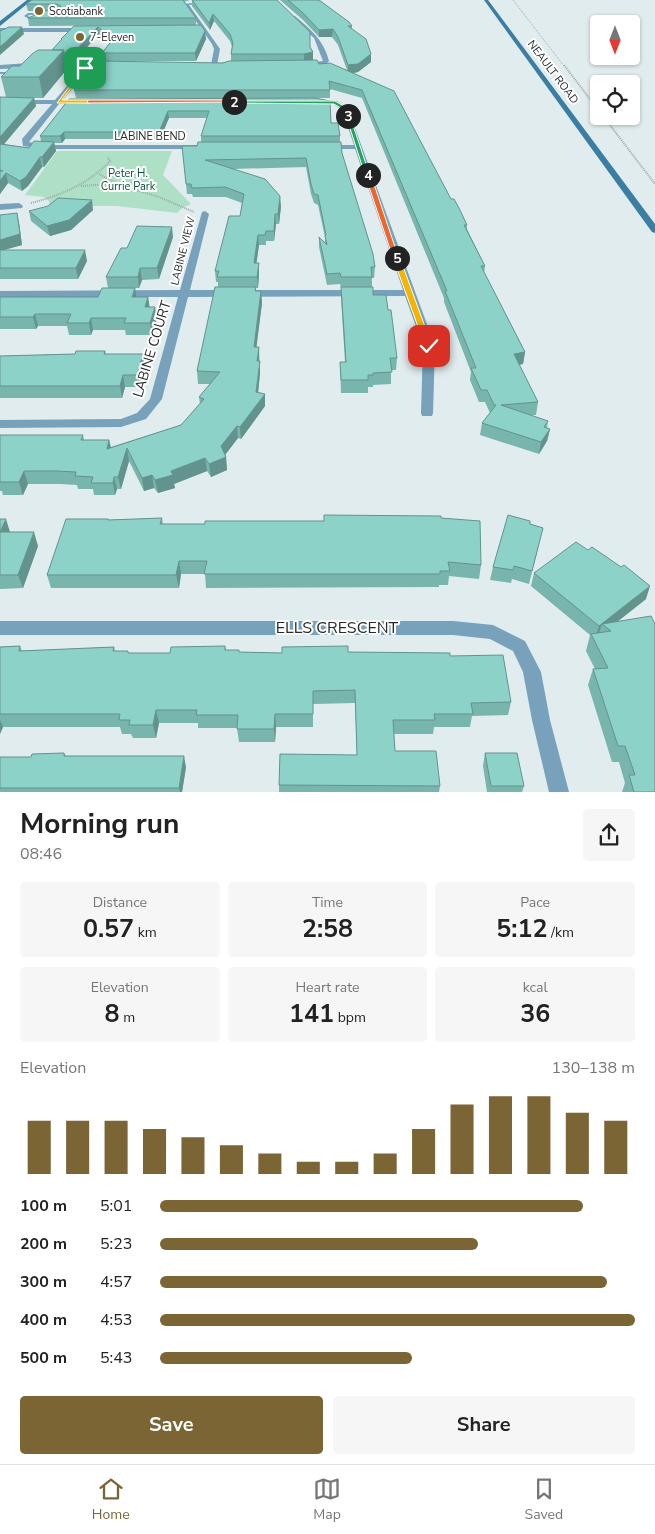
<!DOCTYPE html>
<meta charset="utf-8">
<style>
:root{--surface:#fff;--page:#f6f6f6;--text:#222;--muted:#767676;--line:#e0e0e0;--accent:#7b6535}
body{margin:0;font-family:"Nunito Sans",sans-serif;background:var(--page);color:var(--text);height:100vh;display:flex;flex-direction:column;font-size:19px;white-space:nowrap}
*{box-sizing:border-box;margin:0}
p{font-size:16px;color:var(--muted)}
.icon{flex:none;width:28px;height:28px;fill:none;stroke:currentColor;stroke-width:2;stroke-linecap:round;stroke-linejoin:round}
.map{position:relative;height:792px;overflow:hidden}
.side{display:flex;flex-direction:column;background:var(--surface);flex:1}
.side>*{flex:none}
.needle{width:32px;rotate:180deg}
.tools{position:absolute;left:590px;top:15px;display:grid;gap:10px}
.tools a{display:grid;place-items:center;width:50px;height:50px;border-radius:5px;background:var(--surface);box-shadow:0 1px 4px #0004;font-size:25px}
.pin{position:absolute;display:grid;place-items:center;width:42px;height:42px;color:#fff;margin:-21px;border-radius:10px;box-shadow:0 2px 8px #0006}
.km{position:absolute;width:25px;height:25px;margin:-12px;border-radius:50%;background:#222;color:#fff;font-size:14px;line-height:25px;text-align:center}
.round{display:grid;place-items:center;flex:none;width:52px;height:52px;border-radius:5px;background:var(--page)}
.headline{display:flex;align-items:center;justify-content:space-between;height:85px;padding:0 20px}
h1{font-size:28px;font-weight:700;line-height:38px}
.stats{display:grid;grid-template-columns:repeat(3,1fr);gap:8px;height:85px;padding:5px 20px}
.stats div{display:grid;align-content:center;border-radius:5px;background:var(--page);text-align:center}
.stats b{font-size:25px;font-weight:700}
.stats small{font-size:14px;font-weight:400}
.stats p{font-size:14px}
.chart{height:140px;padding:10px 20px}
.chart p{display:flex;justify-content:space-between}
.chart svg{width:100%;height:90px;margin-top:5px;stroke:var(--accent);stroke-width:6}
.button{display:flex;gap:10px;margin-top:auto;padding:10px 20px}
.button a{flex:1;height:58px;border-radius:5px;background:var(--accent);color:#fff;font-size:20px;font-weight:700;line-height:58px;text-align:center}
.button a+a{background:var(--page);color:var(--text)}
ul{padding:0 20px;list-style:none;font-size:16px}
li{display:grid;grid-template-columns:80px 60px 1fr;align-items:center;height:38px}
li i{height:12px;border-radius:6px;background:var(--accent)}
.tab-bar{display:flex;justify-content:space-around;align-items:center;height:70px;border-top:1px solid var(--line);background:var(--surface);font-size:14px;color:var(--muted)}
.tab-bar a{display:grid;justify-items:center;gap:2px}
.tab-bar .current{color:var(--accent)}
.map>svg:first-child{display:block}
.green{fill:#aee0c5}
.lines{fill:none;stroke-linecap:round;stroke-linejoin:round}
.path-far1{stroke:#a0a9aa;stroke-width:1;stroke-dasharray:1 1;stroke-linecap:butt}
.path{stroke:#a0a9aa;stroke-width:2;stroke-dasharray:1 1;stroke-linecap:butt}
.lane{fill:#78a2bc;fill-rule:evenodd}
.street{fill:#78a2bc;fill-rule:evenodd}
.secondary{fill:#3b7ea4;fill-rule:evenodd}
.wall{fill:#78b5ad;fill-rule:evenodd}
.shaded-wall{fill:#62938d}
.building{fill:#8cd2c9;stroke:#62938d}
.split-1{fill:#f5b400;stroke:#fff}
.split-2{fill:#f0652b;stroke:#fff}
.split-3{fill:#22a559;stroke:#fff}
.split-4{fill:#22a559;stroke:#fff}
.split-5{fill:#f0652b;stroke:#fff}
.split-6{fill:#f5b400;stroke:#fff}
.poi-dot{fill:#7b6535;stroke:#fff;stroke-width:2}
.labels{text-anchor:middle;dominant-baseline:central;stroke-width:4;stroke-linejoin:round;paint-order:stroke}
.far-poi-label{font-size:11px;fill:#262a2a;stroke:#fff;text-anchor:start}
.far-street-label{font-size:11px;fill:#262a2a;stroke:#fff}
.far-park-label{font-size:11px;fill:#095035;stroke:#fff}
.street-label{font-size:14px;fill:#262a2a;stroke:#fff}
.near-street-label{font-size:16px;fill:#262a2a;stroke:#fff}
</style>
<div class="map">
<svg width="655" height="792" viewBox="0 0 655 792">
<rect width="100%" height="100%" fill="#e1ecee"/>
<!-- green -->
<path class="green" d="M57 151H172L163 175 191 204 182 208 177 213 117 206H49V201L44 197 25 195Z"/>
<g class="lines">
<!-- path-far1 -->
<path class="path-far1" d="M513 0 564 66"/>
<!-- path -->
<path class="path" d="M564 65 599 111
M603 116 655 184
M99 174 119 185 159 197 194 212
M81 186 112 184
M31 203C62 195 88 184 110 161L107 157"/>
<!-- lane -->
<path class="lane" d="M28 13H50L52 14 29 15 28 16 31 18 29 19 24 16Z
M0 72H15L17 73 15 74H0Z"/>
<!-- street -->
<path class="street" d="M209 1 211 3 189 5 220 49 217 65 214 67 211 65 214 49 212 44 184 4Z
M291 16H295C310 29 324 40 329 61L326 64 301 66V64L323 61 314 38 291 18Z
M0 28H86L89 30 86 32H0Z
M28 63H111L114 65 111 67H90L63 100H84L86 101V103L59 104 29 142 43 145H199L203 147 199 149H43L23 146 22 139 52 104H0V100H55L83 67 0 69V65Z
M314 99 337 101 348 109 435 346 433 413 432 416H422L421 413 423 346 405 296 188 297 162 399 146 419 121 427 0 428V420L121 419 137 413 150 399 178 297H0V291L180 290 202 212 205 211 209 214 190 290H403L355 149H324L320 147 324 145H354L342 110 333 104 312 102V100Z
M19 203 23 206 22 208 0 210V204Z
M0 621H453L493 625 525 641 541 672 550 720 569 792H549L532 720 523 672 513 651 490 639 453 635H0Z"/>
<!-- secondary -->
<path class="secondary" d="M27 0H32L0 26V21Z
M484 0H488L655 224V233L652 232Z"/>
</g>
<!-- wall -->
<path class="wall" d="M32 0H190L184 2 196 18V25L29 26 28 18 45 11H28L26 4Z
M192 0H319L352 26V29L371 62 358 72 353 73 451 199 467 225V229L485 266 484 273 525 352 523 364 519 365 538 402 536 415H530L548 421 547 428 550 429 547 441 539 454 480 435 482 423 490 413 485 402H479L470 380 471 372 444 302V298L362 98 330 89V98H76L74 90 231 61V54L232 47 230 41 214 21 210 30 192 6ZM277 0H280L303 20 319 37H332L338 45 347 70 319 64 308 61 313 60V52Z
M201 25 206 39 196 61H103L102 53 110 43 99 34 74 61H66L67 69 43 98H34L36 106 4 144 29 148 41 141 40 136 69 99 315 98 340 136V142L342 153 375 267 374 278H372V287L373 295 388 310 397 358 396 370H391V384L373 385V387H368V393H341L340 362H345L341 298V288L340 284 327 285 319 247V237L325 242V237L318 205 314 203 311 194 306 167 232 169 281 206 279 224H276L274 241H266V245H259L256 263 259 274 258 288H256V291H261L262 303 256 347H259L260 373 258 393 265 406 241 439 238 438 225 455 226 457 227 470 211 477 207 471 174 484 175 488 158 493 154 488 144 491 129 461 121 489H117L115 495H94L93 489H78L77 485 60 484H28L23 495H3L2 491H0V435H83L84 440H109L111 447 181 425 200 404 199 397 210 384H198L197 371 218 287V282H216L215 271 240 216 242 203 226 197H193L192 194H187L182 146H197L201 142V136L207 118H169L160 139H65L62 143H54L56 151 44 167H42L28 186 22 191 8 183 0 194V97H6L1 77 20 66 52 50 61 40V39L74 26Z
M93 210 71 230 50 236 31 221 29 211Z
M0 215 19 223 22 245 4 250 87 261 78 279H0Z
M173 237 159 279 142 280 139 288H135L136 297H148L149 307 157 318 152 335H126L125 330H93L91 335H69L67 326H38L36 329H0V297H98L108 288 106 277 127 248Z
M105 351 106 354H143L145 366 139 387H125L122 398H0V356L75 354Z
M162 518 163 524H205L441 518 481 565 479 579 449 576 448 585H439V587L206 588 205 574H181L179 588H51L47 575 108 519 109 520Z
M0 519 10 532 38 546 23 588 0 589Z
M530 524 543 528 529 584 512 579 511 583 490 580 493 567Z
M534 573 646 599 617 622 655 792H622L625 783 619 762H612L588 685 593 669H595L586 651 590 635 531 586Z
M20 646 22 651 114 647 115 651 129 653H170L225 646 226 650 239 652 282 653 348 652 450 656 511 702 508 715 472 716 470 727H434L433 734H394L395 751 440 786 439 792H279V785L357 755 355 703 313 704V727H276L275 742H239L237 728H198V723H159L156 738H133L131 734H122L120 727H3L0 734V647Z
M64 753 66 756 186 767 182 792H0V757H31Z
M485 753 524 786 522 792H487L483 766Z"/>
<!-- shaded-wall -->
<path class="shaded-wall" d="M213 14 214 21 210 30 209 23Z
M22 27 24 34 0 55V47Z
M98 27 99 34 74 61 73 53Z
M333 29 332 37H319V30Z
M205 31 206 39 196 61 195 53Z
M64 50 67 69 43 98 39 77Z
M313 52V60L304 61V54Z
M371 54V62L358 72 348 74V65Z
M34 98 36 106 0 149V137Z
M168 111 169 118 160 139 159 132Z
M64 132 65 139 62 143 60 136Z
M54 142 56 151 44 167 42 157Z
M40 157 42 167 28 186 22 191 20 181Z
M6 173 8 183 0 194V181Z
M280 196 281 206 279 224 278 214Z
M92 200 93 210 71 230 50 236 47 226Z
M17 213 19 223 22 245 0 251V240Z
M275 214 276 224 274 241V231Z
M172 227 173 237 159 279 157 268Z
M258 235 259 245 255 274 254 263Z
M85 250 87 261 78 279 76 268Z
M259 263V274L258 288 257 277Z
M140 268 142 280 139 288 138 277Z
M135 288 137 299 132 297Z
M261 291 262 303 255 359 254 347Z
M148 297 150 309 145 307Z
M155 307 157 318 152 335 150 323Z
M35 314 38 326 36 329 33 317Z
M91 318 93 330 91 335 89 323Z
M259 347V359L258 373 257 361Z
M525 352 523 364 512 366 514 354Z
M143 354 145 366 139 387 137 375Z
M260 361V373L257 404 265 394V406L241 439 240 427 256 392Z
M123 375 125 387 122 398 120 386Z
M237 426 238 438 222 459 221 446Z
M550 429 547 441 539 454 541 442Z
M109 440 112 453 107 449Z
M127 448 129 461 121 489 118 477Z
M226 457 227 470 211 477 209 464Z
M205 458 207 471 174 484 175 488 158 493 155 480 171 471Z
M24 471 28 484 23 495 19 482Z
M152 475 154 488 144 491 142 478Z
M114 477 117 489 115 495 113 483Z
M6 519 10 532 4 546 0 532Z
M34 532 38 546 23 588 18 575Z
M179 561 181 574 179 588 176 575Z
M650 586 646 599 608 629 602 624 598 636 595 639 599 626Z
M156 710 159 723 156 738 153 725Z
M275 714 276 727 275 742 274 729Z
M0 720 3 727 0 734Z
M184 756 186 767 182 792H180L179 788Z"/>
<!-- building -->
<path class="building" d="M32 0H183L196 18H28L50 9H59L61 6 57 4H26Z
M192 0H277L310 32V47L313 52 304 54H231L233 43 230 34 213 14 209 23Z
M288 0H319L349 22 352 26H348L366 39 371 54 358 64 348 65 338 37 333 29 319 30 303 13Z
M201 25 205 31 195 53H102L113 39 98 27 73 53H64V50H52L62 39H61L74 26Z
M9 27H22L0 47V31Z
M38 50H64L39 77H1L12 66H20L32 54Z
M317 60 319 64 330 63 394 91 451 199H454L459 208 467 225H464L485 266H481L525 352 514 354 538 402 501 405 548 421 544 427 550 429 541 442 482 423 496 405H494L487 390H481L471 368H476L445 291H447L362 90 329 81 330 90H74L96 61 223 63 229 61Z
M0 97 34 98 0 137Z
M315 98 330 101 331 123H338L340 136H201L209 111H168L159 132H64L60 136H40L69 99Z
M34 141 54 142 42 157H40L26 177 20 181 6 173 0 181V171H3L0 170V144L29 148Z
M198 142H341L342 153 373 254 375 267H371L372 277H341L340 273 327 274 319 237 327 245 325 236 326 235 318 195 314 194 311 184 306 158 205 160 265 179 280 196 278 214H275L274 231H266L265 235H258L254 263H259L257 277H217L219 271H215L228 220 229 216H240L244 194 225 187 192 188 191 184H186L182 146H197Z
M58 198 92 200 69 220 47 226 29 211 48 206Z
M17 213 20 234 0 240V215Z
M137 226 172 227 157 268H140L138 277H106L121 248H127Z
M0 250H85L76 268H0Z
M215 287H256L255 291H261L254 347H259L257 361H260L256 392 265 394 240 427 237 426 221 446 226 457 209 464 205 458 171 471 173 475 155 480 152 475 142 478 127 448 118 477H114L113 483H91L93 477 75 476 76 472 56 471H24L19 482H0V435H83L81 440H109L107 449 181 425 204 399 199 397 220 372 197 371Z
M341 287H373V295H386L388 310H391L397 358H390L392 372 373 373V375H368V380H341L340 362H346Z
M102 288H135L132 297H148L145 307H155L150 323H124L126 318H91L89 323H67L71 314H35L33 317H0V297H98Z
M76 351H105L104 354H143L137 375H123L120 386H0V356L75 354Z
M324 515 441 516V518L480 521 481 565 448 562 450 571H440V574H204L207 561H179L176 575H47L66 519H108V520L162 518 160 524H205V521H324Z
M508 515 530 521V524L543 528 532 571 514 566 513 570 493 567Z
M0 519H6L0 532H34L18 575H0Z
M576 542 588 550 592 547 621 567 624 565 650 586 599 626 534 573Z
M651 616 655 624V792H634L629 775H635L625 746H618L593 669 608 668 591 634 611 631 602 624Z
M20 646 19 651 114 647 113 651H128V653H170L171 647 225 646V650H239V652L282 653V647L348 646V652L450 653V656L503 655 511 702 471 703 473 714H434L435 720H393L395 751H436L440 786 279 785 280 754 357 755 355 690 313 691V714H275L274 729H237L238 715H196L197 710H156L153 725H129L130 720H119L120 714H0V647Z
M64 753V756H184L179 788H0V757H31L32 754Z
M485 753H517L524 786H491Z"/>
<!-- split-1 -->
<path class="split-1" d="M84 67 87 68 62 100H88L90 103H57Z"/>
<!-- split-2 -->
<path class="split-2" d="M88 100H234L236 102 87 103Z"/>
<!-- split-3 -->
<path class="split-3" d="M232 101H335L347 108 350 116 346 117 344 110 334 104 234 103Z"/>
<!-- split-4 -->
<path class="split-4" d="M348 115 350 116 370 176 365 175 346 116Z"/>
<!-- split-5 -->
<path class="split-5" d="M368 174 371 175 399 259 393 258 365 175Z"/>
<!-- split-6 -->
<path class="split-6" d="M397 256 400 258 432 346 431 347 425 346 393 258Z"/>
<!-- markers -->
<g class="poi-dot">
<circle cx="39" cy="11" r="5"/>
<circle cx="80" cy="37" r="5"/>
</g>
<g class="labels">
<!-- far-poi labels -->
<g class="far-poi-label">
<text x="49" y="11">Scotiabank</text>
<text x="90" y="37">7-Eleven</text>
</g>
<!-- far-street labels -->
<g class="far-street-label">
<text transform="translate(553 72) rotate(53)">NEAULT ROAD</text>
<text x="150" y="136">LABINE BEND</text>
<text transform="translate(183 251) rotate(-76)">LABINE VIEW</text>
</g>
<!-- far-park labels -->
<g class="far-park-label">
<text x="128" y="173">Peter H.<tspan x="128" dy="13">Currie Park</tspan></text>
</g>
<!-- street labels -->
<g class="street-label">
<text transform="translate(152 349) rotate(-73)">LABINE COURT</text>
</g>
<!-- near-street labels -->
<g class="near-street-label">
<text x="337" y="628">ELLS CRESCENT</text>
</g>
</g>
</svg>
<div class="tools">
<a><svg class="needle" viewBox="-14 -14 28 28"><path d="M0-13l5 13h-10z" fill="#e53935"/><path d="M0 13l5-13h-10z" fill="#767676"/></svg></a>
<a><svg class="icon" aria-label="locate" viewBox="0 0 24 24"><circle cx="12" cy="12" r="6"/><path d="M12 2v4M12 18v4M2 12h4M18 12h4"/></svg></a>
</div>
<div class="pin" style="left:85px;top:68px;background:#1e9e55"><svg class="icon" aria-label="arrive" viewBox="0 0 24 24"><path d="M6 21V4h12l-3 4 3 4H6"/></svg></div>
<div class="pin" style="left:429px;top:346px;background:#d93025"><svg class="icon" aria-label="check" viewBox="0 0 24 24"><path d="M5 12l5 5 9-10"/></svg></div>
<b class="km" style="left:234px;top:102px">2</b>
<b class="km" style="left:348px;top:116px">3</b>
<b class="km" style="left:368px;top:175px">4</b>
<b class="km" style="left:397px;top:258px">5</b>
</div>
<section class="side">
<div class="headline"><div><h1>Morning run</h1><p>08:46</p></div><a class="round"><svg class="icon" aria-label="share" viewBox="0 0 24 24"><path d="M12 15V3M7 8l5-5 5 5M5 13v7h14v-7"/></svg></a></div>
<div class="stats">
<div><p>Distance</p><b>0.57<small> km</small></b></div>
<div><p>Time</p><b>2:58</b></div>
<div><p>Pace</p><b>5:12<small> /km</small></b></div>
</div>
<div class="stats">
<div><p>Elevation</p><b>8<small> m</small></b></div>
<div><p>Heart rate</p><b>141<small> bpm</small></b></div>
<div><p>kcal</p><b>36</b></div>
</div>
<div class="chart"><p><span>Elevation</span>130–138 m</p>
<svg viewBox="0 0 160 44" preserveAspectRatio="none"><path d="M5 44V18M15 44V18M25 44V18M35 44V22M45 44V26M55 44V30M65 44V34M75 44V38M85 44V38M95 44V34M105 44V22M115 44V10M125 44V6M135 44V6M145 44V14M155 44V18"/></svg>
</div>
<ul>
<li><b>100 m</b>5:01<i style="width:89%"></i></li>
<li><b>200 m</b>5:23<i style="width:67%"></i></li>
<li><b>300 m</b>4:57<i style="width:94%"></i></li>
<li><b>400 m</b>4:53<i style="width:100%"></i></li>
<li><b>500 m</b>5:43<i style="width:53%"></i></li>
</ul>
<div class="button"><a>Save</a><a>Share</a></div>
</section>
<nav class="tab-bar">
<a class="current"><svg class="icon" aria-label="home" viewBox="0 0 24 24"><path d="M3 11l9-7 9 7M6 9v11h12V9"/></svg>Home</a>
<a><svg class="icon" aria-label="map" viewBox="0 0 24 24"><path d="M3 6l6-2 6 2 6-2v14l-6 2-6-2-6 2zM9 4v14M15 6v14"/></svg>Map</a>
<a><svg class="icon" aria-label="saved" viewBox="0 0 24 24"><path d="M7 4h10v16l-5-4-5 4z"/></svg>Saved</a>
</nav>
